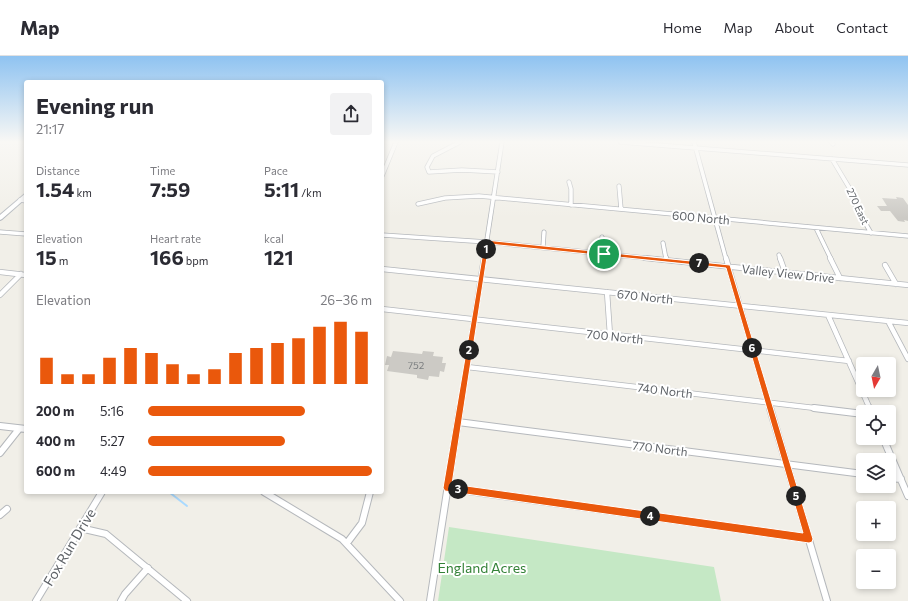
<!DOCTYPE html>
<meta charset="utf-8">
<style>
:root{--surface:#fff;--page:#f2f2f3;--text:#2b2b33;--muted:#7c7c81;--line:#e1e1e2;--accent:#ea580c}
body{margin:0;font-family:Commissioner,sans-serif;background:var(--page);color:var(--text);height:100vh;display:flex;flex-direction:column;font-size:15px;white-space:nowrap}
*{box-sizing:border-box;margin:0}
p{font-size:13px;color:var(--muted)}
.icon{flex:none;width:22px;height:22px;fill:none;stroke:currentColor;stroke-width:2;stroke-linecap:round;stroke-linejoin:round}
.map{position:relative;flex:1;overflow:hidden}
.panel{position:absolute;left:24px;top:24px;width:360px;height:414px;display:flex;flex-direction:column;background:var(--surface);border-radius:4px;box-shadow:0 2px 6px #0003}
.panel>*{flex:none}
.needle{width:26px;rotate:189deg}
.fabs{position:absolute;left:856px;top:301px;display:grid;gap:8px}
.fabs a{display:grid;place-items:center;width:40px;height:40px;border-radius:4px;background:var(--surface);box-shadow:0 2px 6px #0003;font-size:20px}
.pin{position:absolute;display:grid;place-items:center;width:34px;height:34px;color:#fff;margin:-17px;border:2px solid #fff;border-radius:50%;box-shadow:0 1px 4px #0007}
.km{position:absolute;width:20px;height:20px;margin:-10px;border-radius:50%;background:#222;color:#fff;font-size:11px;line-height:20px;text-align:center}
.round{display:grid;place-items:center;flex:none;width:42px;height:42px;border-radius:4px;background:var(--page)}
.summary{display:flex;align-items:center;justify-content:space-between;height:68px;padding:0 12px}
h1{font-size:22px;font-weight:700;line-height:30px}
.figures{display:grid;grid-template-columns:repeat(3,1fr);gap:6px;height:68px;padding:4px 12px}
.figures div{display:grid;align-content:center}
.figures b{font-size:20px;font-weight:700}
.figures small{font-size:11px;font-weight:400}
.figures p{font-size:11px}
.chart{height:112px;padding:8px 12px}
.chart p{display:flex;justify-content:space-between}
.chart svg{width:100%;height:72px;margin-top:4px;stroke:var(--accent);stroke-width:6}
ul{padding:0 12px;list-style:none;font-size:13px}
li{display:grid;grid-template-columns:64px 48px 1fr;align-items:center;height:30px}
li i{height:10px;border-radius:5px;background:var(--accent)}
header{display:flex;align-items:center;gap:24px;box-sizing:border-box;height:56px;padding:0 20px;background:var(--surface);border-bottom:1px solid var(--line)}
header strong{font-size:19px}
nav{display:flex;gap:22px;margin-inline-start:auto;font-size:14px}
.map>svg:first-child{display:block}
.green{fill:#c5e8c5}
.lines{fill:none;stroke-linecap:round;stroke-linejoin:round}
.stream{stroke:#aadaff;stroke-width:2}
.building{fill:#cccac5}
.street-far2-casing{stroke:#b5b8bc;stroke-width:5}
.street-far1-casing{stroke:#b5b8bc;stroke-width:6}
.street-casing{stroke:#b5b8bc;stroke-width:8}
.secondary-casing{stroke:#b6babf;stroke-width:2}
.street-far2{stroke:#fff;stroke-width:3.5}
.street-far1{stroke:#fff;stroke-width:4.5}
.street{stroke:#fff;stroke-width:6}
.secondary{fill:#fff;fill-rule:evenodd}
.route{fill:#ea580c;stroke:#fff;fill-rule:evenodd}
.labels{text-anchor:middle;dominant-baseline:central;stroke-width:4;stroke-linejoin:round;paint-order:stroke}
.far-street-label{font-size:10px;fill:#5f6368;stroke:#fff}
.number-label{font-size:10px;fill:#7a7d7f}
.street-label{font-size:12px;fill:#5f6368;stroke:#fff}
.near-street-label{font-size:14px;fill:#5f6368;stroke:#fff}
.near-park-label{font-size:14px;fill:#348238;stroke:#fff}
</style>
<header>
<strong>Map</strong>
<nav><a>Home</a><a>Map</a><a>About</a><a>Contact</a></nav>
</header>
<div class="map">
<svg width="908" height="545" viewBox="0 0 908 545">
<rect width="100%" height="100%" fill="#f1efe8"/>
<!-- green -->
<path class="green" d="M449 471 714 511 721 545H438Z"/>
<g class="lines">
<!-- stream -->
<path class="stream" d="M169 436 187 450"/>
</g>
<!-- building -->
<path class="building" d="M896 141 903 142 908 149V165L904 164 905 166 898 165 890 155H881L877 150H887L882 142 897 143Z
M393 295 422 298 423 295 434 296 433 300 443 301 442 307H446L444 316 440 315 439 321 429 320 428 324 417 322V319L387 315 389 309H385L387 300 391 301Z"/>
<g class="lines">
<defs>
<path id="street-far2" d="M460 86 433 100 427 111 429 116 462 114 498 116
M620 86 908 109
M694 86 726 203
M831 86 833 88
M832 103 850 133 855 149 871 177
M382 120 396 86
M569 126 571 133V149
M619 130 621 153
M20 144 26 145
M418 148 445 142 479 140 908 180
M816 172 831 203
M0 176 26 178
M382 179 487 186 655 203
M602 181 604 198
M663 187 666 203
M543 191 544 176
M779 199 780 203
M484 203 502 86"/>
<path id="street-far1" d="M645 202 908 229
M666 202V204
M726 202 770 353
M780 202 785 216
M830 202 840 222
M885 209 896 228
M382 213 908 267
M0 216 26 219
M607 236 610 279
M0 239 21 218
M382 253 849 305
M828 259 870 353
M888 265 908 303
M467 311 823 353
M460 353 484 202"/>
<path id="street" d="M770 352 827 545
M814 352 863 358
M869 352 871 356
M458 366 863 418
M0 370 26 373
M883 382 908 440
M0 397 19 373
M889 422 901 423
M447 432 809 483
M264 436 342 483 400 545
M0 459 7 453
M80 472 106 478 187 545
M347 487 362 467 370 436
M36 545 102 436
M121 545 125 538 148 512
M430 545 460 352"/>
<path id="secondary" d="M26 137V142L2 163 0 164V159Z"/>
</defs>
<!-- street-far2 casing -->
<use href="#street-far2" class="street-far2-casing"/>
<!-- street-far1 casing -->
<use href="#street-far1" class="street-far1-casing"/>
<!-- street casing -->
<use href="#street" class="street-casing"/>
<!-- secondary casing -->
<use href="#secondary" class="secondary-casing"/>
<!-- street-far2 -->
<use href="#street-far2" class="street-far2"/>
<!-- street-far1 -->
<use href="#street-far1" class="street-far1"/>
<!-- street -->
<use href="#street" class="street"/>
<!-- secondary -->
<use href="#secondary" class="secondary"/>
</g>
<!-- sky -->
<linearGradient id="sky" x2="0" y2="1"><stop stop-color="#8fc3f1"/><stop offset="0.53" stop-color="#f9f8f5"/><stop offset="1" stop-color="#f9f8f5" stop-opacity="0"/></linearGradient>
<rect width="908" height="162" fill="url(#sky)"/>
<!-- route -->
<path class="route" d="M485 184 730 209 813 483 812 486 809 487 445 435 443 432ZM489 188 726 212 803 477 452 428Z"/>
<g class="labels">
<!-- far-street labels -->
<g class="far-street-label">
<text transform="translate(858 150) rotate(65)">270 East</text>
</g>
<!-- number labels -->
<g class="number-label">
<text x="416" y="309">752</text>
</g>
<!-- street labels -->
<g class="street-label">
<text transform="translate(701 161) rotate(5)">600 North</text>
<text transform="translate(788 217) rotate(6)">Valley View Drive</text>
<text transform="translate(645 240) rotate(6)">670 North</text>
<text transform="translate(615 280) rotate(6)">700 North</text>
<text transform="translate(665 334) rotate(7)">740 North</text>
<text transform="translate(660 392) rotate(7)">770 North</text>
</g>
<!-- near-street labels -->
<g class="near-street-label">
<text transform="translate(69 491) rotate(-59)">Fox Run Drive</text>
</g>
<!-- near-park labels -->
<g class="near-park-label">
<text x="482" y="511">England Acres</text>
</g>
</g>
</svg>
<div class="fabs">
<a><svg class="needle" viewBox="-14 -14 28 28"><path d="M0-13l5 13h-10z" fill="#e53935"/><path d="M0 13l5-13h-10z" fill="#7c7c81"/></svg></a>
<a><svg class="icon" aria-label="locate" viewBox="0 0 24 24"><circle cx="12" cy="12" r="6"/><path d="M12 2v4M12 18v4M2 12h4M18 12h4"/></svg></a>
<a><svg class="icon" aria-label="layers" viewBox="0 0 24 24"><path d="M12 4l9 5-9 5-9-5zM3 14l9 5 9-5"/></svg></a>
<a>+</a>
<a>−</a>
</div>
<div class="pin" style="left:604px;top:198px;background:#1e9e55"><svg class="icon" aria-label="arrive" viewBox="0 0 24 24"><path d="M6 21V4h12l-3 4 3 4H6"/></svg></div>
<b class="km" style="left:486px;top:193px">1</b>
<b class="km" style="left:469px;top:294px">2</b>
<b class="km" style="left:458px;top:433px">3</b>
<b class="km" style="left:650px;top:460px">4</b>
<b class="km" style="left:796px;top:440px">5</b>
<b class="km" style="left:752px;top:292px">6</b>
<b class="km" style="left:699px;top:207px">7</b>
<section class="panel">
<div class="summary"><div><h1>Evening run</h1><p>21:17</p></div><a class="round"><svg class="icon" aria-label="share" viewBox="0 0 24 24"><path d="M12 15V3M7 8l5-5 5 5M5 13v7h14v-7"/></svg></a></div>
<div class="figures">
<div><p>Distance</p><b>1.54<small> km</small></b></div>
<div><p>Time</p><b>7:59</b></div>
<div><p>Pace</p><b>5:11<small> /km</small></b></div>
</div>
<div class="figures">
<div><p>Elevation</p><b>15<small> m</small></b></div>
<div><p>Heart rate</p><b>166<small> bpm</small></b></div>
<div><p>kcal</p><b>121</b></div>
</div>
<div class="chart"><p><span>Elevation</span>26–36 m</p>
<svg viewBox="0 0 160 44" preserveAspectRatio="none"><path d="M5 44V28M15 44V38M25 44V38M35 44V28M45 44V22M55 44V25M65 44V32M75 44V38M85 44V35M95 44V25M105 44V22M115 44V19M125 44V16M135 44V9M145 44V6M155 44V12"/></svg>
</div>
<ul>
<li><b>200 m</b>5:16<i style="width:70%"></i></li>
<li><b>400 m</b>5:27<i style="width:61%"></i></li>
<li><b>600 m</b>4:49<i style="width:100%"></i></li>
</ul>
</section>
</div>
